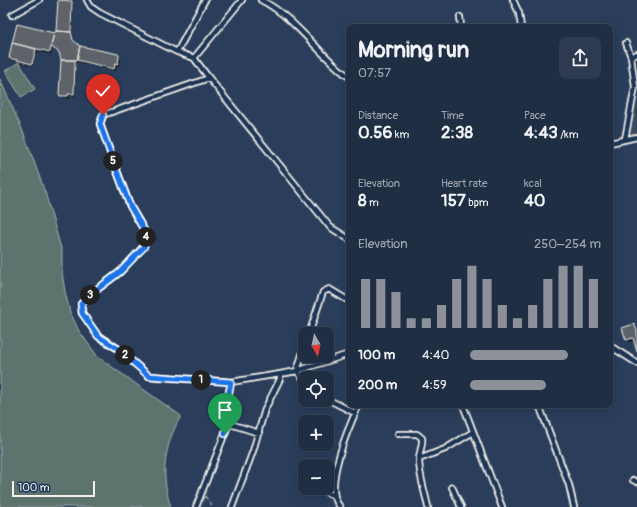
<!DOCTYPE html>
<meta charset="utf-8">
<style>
:root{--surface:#202e44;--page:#2d3a4f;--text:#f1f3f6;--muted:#a2a8b2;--line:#3d4a5d;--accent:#8c9099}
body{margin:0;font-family:Pangolin,sans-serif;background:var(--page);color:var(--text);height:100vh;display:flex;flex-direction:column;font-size:15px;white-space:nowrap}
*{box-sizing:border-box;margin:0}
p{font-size:13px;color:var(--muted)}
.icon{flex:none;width:22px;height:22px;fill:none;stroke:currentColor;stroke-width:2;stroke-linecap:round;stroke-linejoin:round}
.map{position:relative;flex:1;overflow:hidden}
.details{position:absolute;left:346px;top:24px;width:267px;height:384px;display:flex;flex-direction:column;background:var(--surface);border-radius:8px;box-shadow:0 2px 10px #0003,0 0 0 1px var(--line)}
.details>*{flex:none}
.needle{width:26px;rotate:171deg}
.fabs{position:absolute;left:298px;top:327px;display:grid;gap:8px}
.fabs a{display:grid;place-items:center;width:36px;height:36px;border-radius:8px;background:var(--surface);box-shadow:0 2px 10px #0003,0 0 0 1px var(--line);font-size:20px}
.scale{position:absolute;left:12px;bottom:10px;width:83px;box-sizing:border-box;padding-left:4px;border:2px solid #f4f1e8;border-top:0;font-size:11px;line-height:14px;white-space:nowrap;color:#f4f1e8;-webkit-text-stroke:3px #1d3557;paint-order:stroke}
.pin{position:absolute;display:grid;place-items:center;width:34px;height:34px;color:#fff;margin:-41px -17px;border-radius:50% 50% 50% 0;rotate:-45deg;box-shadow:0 0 4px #0007}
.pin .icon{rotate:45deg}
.km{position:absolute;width:20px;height:20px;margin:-10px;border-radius:50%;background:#222;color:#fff;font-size:11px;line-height:20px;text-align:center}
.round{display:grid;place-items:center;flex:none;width:42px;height:42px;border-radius:8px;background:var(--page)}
.head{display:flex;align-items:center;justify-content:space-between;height:68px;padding:0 12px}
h1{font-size:22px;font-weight:800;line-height:30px}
.stats{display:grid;grid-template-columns:repeat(3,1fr);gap:6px;height:68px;padding:4px 12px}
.stats div{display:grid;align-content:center}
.stats b{font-size:17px;font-weight:800}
.stats small{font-size:11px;font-weight:400}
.stats p{font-size:11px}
.chart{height:112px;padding:8px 12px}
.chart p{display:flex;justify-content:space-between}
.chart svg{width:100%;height:72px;margin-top:4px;stroke:var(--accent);stroke-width:6}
ul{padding:0 12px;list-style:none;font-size:13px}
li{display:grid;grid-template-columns:64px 48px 1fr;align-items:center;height:30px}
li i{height:10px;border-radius:5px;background:var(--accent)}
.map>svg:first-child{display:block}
.built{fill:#39495f}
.green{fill:#5d736e;stroke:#a8b2ab}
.shadow{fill:#0007}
.building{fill:#5d6469;stroke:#f4f1e8}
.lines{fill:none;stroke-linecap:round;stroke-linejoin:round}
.street-casing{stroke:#f4f1e8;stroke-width:8}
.path{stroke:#f4f1e8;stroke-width:1;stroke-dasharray:4 3;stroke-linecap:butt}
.street{stroke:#1d3557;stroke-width:4.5}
.route-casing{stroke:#fff;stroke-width:8}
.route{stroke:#1a73e8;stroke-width:5}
</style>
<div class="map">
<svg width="637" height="507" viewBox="0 0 637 507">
<rect width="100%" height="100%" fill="#2a3e5b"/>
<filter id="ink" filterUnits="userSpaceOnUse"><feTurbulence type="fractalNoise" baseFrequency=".025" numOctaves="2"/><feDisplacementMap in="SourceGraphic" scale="8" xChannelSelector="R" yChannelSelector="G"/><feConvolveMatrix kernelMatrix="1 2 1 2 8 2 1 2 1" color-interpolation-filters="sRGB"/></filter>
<g filter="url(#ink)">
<!-- built -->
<path class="built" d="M632 56H637V135L627 137 634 103Z"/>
<!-- green -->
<path class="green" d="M19 62 35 89 21 97 5 71Z
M0 79 24 134 45 192 62 252V272L65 292 70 312 79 331 98 357 181 416C164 445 160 476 171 507H0Z"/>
<!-- shadow -->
<path class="shadow" d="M64 0H71L73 3 72 39 80 46 119 57 121 60 119 66H117L116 71 78 62 76 64 75 97 70 96 69 99 63 98 61 95 62 58 60 53 52 49 51 55 37 51 33 66 11 60 10 58 18 25 55 35 57 32Z
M635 57H637V68L636 67Z
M637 331V348L635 341 629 342 627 339Z"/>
<!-- building -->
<path class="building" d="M58 0 72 1 71 32 56 31Z
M17 24 54 33 50 52 12 43Z
M56 31 71 32 73 40 80 46 77 60H61L59 52 51 47 54 33Z
M12 43 36 49 32 64 9 58Z
M80 46 118 54 119 56 118 64 115 63 114 69 77 60Z
M61 60H75L74 94H68V96H60L59 94Z
M634 324 637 330V352L633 338 626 340 622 328Z"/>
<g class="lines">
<defs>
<path id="street" d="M87 0 91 7 100 13 177 52 194 58 209 78
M261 0C296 18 318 54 349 77
M513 0 519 13 521 27
M12 15 39 0
M460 17 461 27
M626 43 631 57 637 54
M177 52 205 0
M194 58 242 0
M625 139 635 87 631 57
M610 143 637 137
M309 334 323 292 329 289 349 301
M305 345 297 371 305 381
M610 346 637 363
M231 382 280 374
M327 399 355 413
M463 405 502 507
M539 405 569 485 574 507
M227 423 259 433
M398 434H417L422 438C423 445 419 453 419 460 419 475 425 492 428 507
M419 459 445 449 473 432
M303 477 305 479
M633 480 637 482
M452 487 461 507
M317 488 334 496
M196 507 227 428V403L231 382 149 376 117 348 98 336 82 313 81 304 87 297 120 272 143 247 146 238 144 230 130 206 110 152 100 124 103 115 209 78 330 227 349 239
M232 507 253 451 265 409 280 379V374L297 371 349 354
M340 507C322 488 349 426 359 405"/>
</defs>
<!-- street casing -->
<use href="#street" class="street-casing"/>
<!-- path -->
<path class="path" d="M205 496 213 507"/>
<!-- street -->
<use href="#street" class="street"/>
</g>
</g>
<g class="lines" filter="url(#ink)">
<defs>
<path id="route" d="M103 115 100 124 110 152 130 206 144 230 146 238 144 247 120 272 87 297 81 304 82 313 98 336 117 348 149 376 231 382 227 403V423L225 434"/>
</defs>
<!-- route casing -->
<use href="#route" class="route-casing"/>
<!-- route -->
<use href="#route" class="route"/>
</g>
</svg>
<div class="fabs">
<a><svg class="needle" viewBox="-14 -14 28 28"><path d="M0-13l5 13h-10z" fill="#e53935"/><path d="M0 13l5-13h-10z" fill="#a2a8b2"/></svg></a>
<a><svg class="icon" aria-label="locate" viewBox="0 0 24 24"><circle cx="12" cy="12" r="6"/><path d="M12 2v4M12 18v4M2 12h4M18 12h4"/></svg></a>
<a>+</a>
<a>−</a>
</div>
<div class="scale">100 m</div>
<div class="pin" style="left:225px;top:434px;background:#1e9e55"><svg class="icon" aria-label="arrive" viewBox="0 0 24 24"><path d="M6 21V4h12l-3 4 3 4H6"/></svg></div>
<div class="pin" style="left:103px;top:115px;background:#d93025"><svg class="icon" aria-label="check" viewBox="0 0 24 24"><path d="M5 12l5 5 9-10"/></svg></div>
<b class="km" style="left:201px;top:380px">1</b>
<b class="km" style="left:125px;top:355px">2</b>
<b class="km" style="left:90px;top:295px">3</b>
<b class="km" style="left:146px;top:237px">4</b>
<b class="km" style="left:113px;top:161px">5</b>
<section class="details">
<div class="head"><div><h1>Morning run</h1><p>07:57</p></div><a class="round"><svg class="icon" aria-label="share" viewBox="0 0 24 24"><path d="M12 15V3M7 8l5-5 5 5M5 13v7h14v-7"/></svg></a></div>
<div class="stats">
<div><p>Distance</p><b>0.56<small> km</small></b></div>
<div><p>Time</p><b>2:38</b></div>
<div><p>Pace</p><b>4:43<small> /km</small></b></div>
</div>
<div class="stats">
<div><p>Elevation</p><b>8<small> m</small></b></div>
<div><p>Heart rate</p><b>157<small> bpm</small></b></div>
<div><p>kcal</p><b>40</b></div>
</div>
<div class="chart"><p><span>Elevation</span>250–254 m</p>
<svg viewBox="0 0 160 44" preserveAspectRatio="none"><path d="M5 44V14M15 44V14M25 44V22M35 44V38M45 44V38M55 44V30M65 44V14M75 44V6M85 44V14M95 44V30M105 44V38M115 44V30M125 44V14M135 44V6M145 44V6M155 44V14"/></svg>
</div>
<ul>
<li><b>100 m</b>4:40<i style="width:75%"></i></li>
<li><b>200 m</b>4:59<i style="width:58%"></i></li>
</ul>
</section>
</div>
